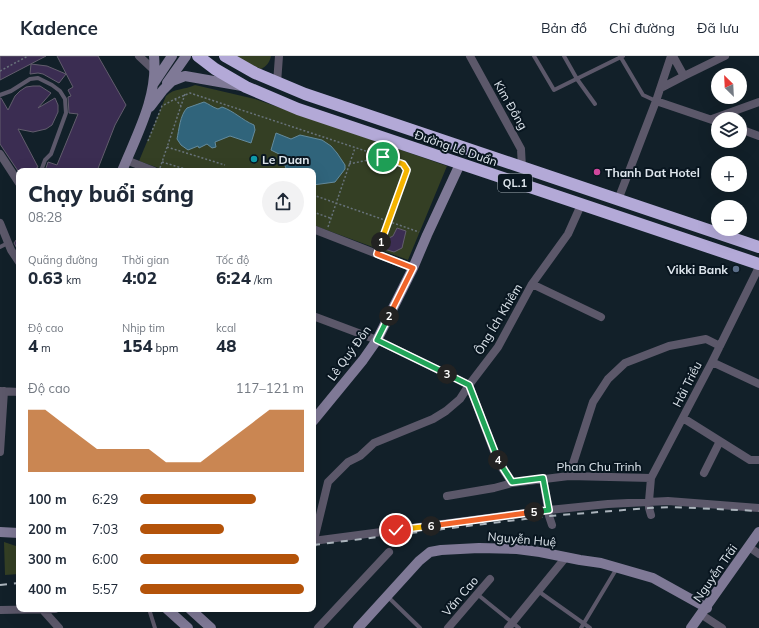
<!DOCTYPE html>
<html lang="vi">
<meta charset="utf-8">
<style>
:root{--surface:#fff;--page:#f2f2f3;--text:#1f2937;--muted:#747a83;--line:#e0e1e3;--accent:#b45309}
body{margin:0;font-family:Mulish,sans-serif;background:var(--page);color:var(--text);height:100vh;display:flex;flex-direction:column;font-size:15px;white-space:nowrap}
*{box-sizing:border-box;margin:0}
p{font-size:13px;color:var(--muted)}
.icon{flex:none;width:22px;height:22px;fill:none;stroke:currentColor;stroke-width:2;stroke-linecap:round;stroke-linejoin:round}
.map{position:relative;flex:1;overflow:hidden}
.panel{position:absolute;left:16px;top:112px;width:300px;height:444px;display:flex;flex-direction:column;background:var(--surface);border-radius:8px;box-shadow:0 4px 16px #0002}
.panel>*{flex:none}
.needle{width:26px;rotate:336deg}
.tools{position:absolute;left:711px;top:12px;display:grid;gap:8px}
.tools a{display:grid;place-items:center;width:36px;height:36px;border-radius:50%;background:var(--surface);box-shadow:0 4px 16px #0002;font-size:20px}
.pin{position:absolute;display:grid;place-items:center;width:34px;height:34px;color:#fff;margin:-17px;border:2px solid #fff;border-radius:50%;box-shadow:0 1px 4px #0007}
.km{position:absolute;width:20px;height:20px;margin:-10px;border-radius:50%;background:#222;color:#fff;font-size:11px;line-height:20px;text-align:center}
.round{display:grid;place-items:center;flex:none;width:42px;height:42px;border-radius:21px;background:var(--page)}
.head{display:flex;align-items:center;justify-content:space-between;height:68px;padding:0 12px}
h1{font-size:22px;font-weight:800;line-height:30px}
.figures{display:grid;grid-template-columns:repeat(3,1fr);gap:6px;height:68px;padding:4px 12px}
.figures div{display:grid;align-content:center}
.figures b{font-size:17px;font-weight:800}
.figures small{font-size:11px;font-weight:400}
.figures p{font-size:11px}
.chart{height:112px;padding:8px 12px}
.chart p{display:flex;justify-content:space-between}
.chart svg{width:100%;height:72px;margin-top:4px;fill:var(--accent);opacity:.7}
ul{padding:0 12px;list-style:none;font-size:13px}
li{display:grid;grid-template-columns:64px 48px 1fr;align-items:center;height:30px}
li i{height:10px;border-radius:5px;background:var(--accent)}
header{display:flex;align-items:center;gap:24px;box-sizing:border-box;height:56px;padding:0 20px;background:var(--surface);border-bottom:1px solid var(--line)}
header strong{font-size:19px}
nav{display:flex;gap:22px;margin-inline-start:auto;font-size:14px}
.map>svg:first-child{display:block}
.green{fill:#343f24}
.water{fill:#30647b;stroke:#648b9d}
.building{fill:#3b2d52;stroke:#625d6d}
.lines{fill:none;stroke-linecap:round;stroke-linejoin:round}
.path{stroke:#68737b;stroke-width:1.5;stroke-dasharray:2 2;stroke-linecap:butt}
.lane{stroke:#5c586a;stroke-width:4}
.street{stroke:#5c586a;stroke-width:8}
.secondary{stroke:#7f7996;stroke-width:10}
.highway{stroke:#b3a9d7;stroke-width:12}
.rail{stroke:#abb4bc;stroke-width:2;stroke-dasharray:7 7;stroke-linecap:butt}
.split-1-casing{stroke:#fff;stroke-width:8}
.split-2-casing{stroke:#fff;stroke-width:8}
.split-3-casing{stroke:#fff;stroke-width:8}
.split-4-casing{stroke:#fff;stroke-width:8}
.split-5-casing{stroke:#fff;stroke-width:8}
.split-6-casing{stroke:#fff;stroke-width:8}
.split-7-casing{stroke:#fff;stroke-width:8}
.split-1{stroke:#f5b400;stroke-width:5}
.split-2{stroke:#f0652b;stroke-width:5}
.split-3{stroke:#22a559;stroke-width:5}
.split-4{stroke:#22a559;stroke-width:5}
.split-5{stroke:#22a559;stroke-width:5}
.split-6{stroke:#f0652b;stroke-width:5}
.split-7{stroke:#f5b400;stroke-width:5}
.culture-dot{fill:#0f9aa8;stroke:#091620;stroke-width:1.5}
.hotel-dot{fill:#d1479c;stroke:#091620;stroke-width:1.5}
.service-dot{fill:#5c6f8a;stroke:#091620;stroke-width:1.5}
.labels{text-anchor:middle;dominant-baseline:central;stroke-width:4;stroke-linejoin:round;paint-order:stroke}
.shield{fill:#091620;stroke:#9ea8b0;stroke-width:1}
.shield-label{font-size:11px;font-weight:bold;fill:#dee6ed}
.street-label{font-size:12px;fill:#dee6ed;stroke:#091620}
.poi-label{font-size:12px;font-weight:bold;fill:#dee6ed;stroke:#091620;text-anchor:start}
</style>
<header>
<strong>Kadence</strong>
<nav><a>Bản đồ</a><a>Chỉ đường</a><a>Đã lưu</a></nav>
</header>
<div class="map">
<svg width="759" height="572" viewBox="0 0 759 572">
<rect width="100%" height="100%" fill="#122029"/>
<!-- green -->
<path class="green" d="M230 0H271C270 6 266 11 261 13Z
M195 29 255 43 447 110 408 204 313 169V115H167L139 105 166 40C174 32 185 34 195 29Z
M4 486 19 491V518L5 519Z"/>
<!-- water -->
<path class="water" d="M204 46C209 48 212 51 218 53L222 51C234 55 242 64 254 69L255 74 251 87 230 80 215 86 216 91 212 92 207 88 199 92 198 90 188 94 181 89 177 83C179 74 180 59 187 52Z
M276 77 291 83 300 79 322 84 331 90 337 97 345 109V113L335 126 313 129V115H287L281 99 271 94Z"/>
<!-- building -->
<path class="building" d="M0 0H46L0 24Z
M57 0H98L126 49 115 69 97 115H45L48 106 57 109 78 58 69 57 68 41 71 40 68 34 73 31Z
M31 8 47 10 66 18 59 27 43 18 38 17 30 18Z
M33 30H40L51 37 38 52 55 42 58 49V56L52 69 46 73 33 76 18 73 38 111 32 115H18L0 88V42H1L8 54 15 40 20 35 26 31Z
M397 172 406 175 402 192 394 196 381 192 385 181 389 182 393 180Z
M19 180V196L14 187Z"/>
<g class="lines">
<!-- path -->
<path class="path" d="M0 15 28 0
M175 43 181 50
M148 85 162 50 175 43 190 37 399 106 406 111 407 117 380 191
M167 91 225 109
M162 106 192 115
M349 108 383 101
M160 112 185 38
M313 139 419 176
M313 156 330 162
M328 171 355 92"/>
<!-- lane -->
<path class="lane" d="M534 0 554 34 623 0
M564 0 577 23 595 48
M620 0 643 39 656 45
M0 39 11 35 30 23 38 22 52 29 60 35 65 43 66 57 51 98 45 104 41 115
M0 191 8 187
M538 535 590 572
M477 538 519 572
M387 540 420 572
M149 553 155 572
M581 572 617 512"/>
<!-- street -->
<path class="street" d="M139 0 155 15
M470 0 521 93 522 112
M684 20 725 0
M277 27 279 0
M661 32 684 20 673 0
M656 45 718 66
M712 63 759 46
M740 73 759 80
M0 98 19 127
M126 104 154 115
M618 144 656 45 671 0
M0 167 11 194 19 206
M313 173 413 212
M532 228 601 261
M313 260 377 284 469 329 498 406 512 427 569 420 651 422
M712 306 759 328
M0 335 19 336
M683 362 750 404H759
M0 396 4 335
M704 417 720 385
M569 420 593 346 608 323 625 307 669 290 706 283 720 290
M543 422 549 460 552 469
M447 440 494 432 512 427
M651 459 649 452V445L651 422 712 306 759 211
M313 485 549 454 608 448 668 445 759 452
M313 488 328 426 348 406 360 400 374 387 433 363 446 355 460 343 469 329 498 291 532 228 568 178 581 149
M749 491 759 498
M42 553 59 572
M0 554 55 553
M702 559 722 572
M318 572 389 496
M448 572 490 523
M508 572 566 501"/>
<!-- secondary -->
<path class="secondary" d="M154 27 172 0
M167 27 186 0
M150 51 163 34 172 25 185 20 242 30
M122 115C137 78 158 41 154 0
M313 365 363 304 377 284 413 212 427 179 460 108
M0 476 19 477
M167 553 188 572
M190 553 211 572
M358 572 419 505 430 496 441 494 479 492 517 493 540 496 580 504 601 507 653 522 707 552
M691 572 759 476"/>
<!-- highway -->
<path class="highway" d="M198 0 215 13 246 31 298 53 759 208
M225 0 255 17 305 38 759 191"/>
<!-- rail -->
<path class="rail" d="M313 489 549 460 649 452 672 451 759 455
M0 529 19 527"/>
</g>
<g class="lines">
<defs>
<path id="split-1" d="M381 186 407 114 403 108 383 101"/>
<path id="split-2" d="M381 186 377 198 413 212 389 260"/>
<path id="split-3" d="M389 260 377 284 447 318"/>
<path id="split-4" d="M447 318 469 329 498 404"/>
<path id="split-5" d="M498 404 512 426 543 422 549 454 534 456"/>
<path id="split-6" d="M431 470 534 456"/>
<path id="split-7" d="M396 474 431 470"/>
</defs>
<!-- split-1 casing -->
<use href="#split-1" class="split-1-casing"/>
<!-- split-2 casing -->
<use href="#split-2" class="split-2-casing"/>
<!-- split-3 casing -->
<use href="#split-3" class="split-3-casing"/>
<!-- split-4 casing -->
<use href="#split-4" class="split-4-casing"/>
<!-- split-5 casing -->
<use href="#split-5" class="split-5-casing"/>
<!-- split-6 casing -->
<use href="#split-6" class="split-6-casing"/>
<!-- split-7 casing -->
<use href="#split-7" class="split-7-casing"/>
<!-- split-1 -->
<use href="#split-1" class="split-1"/>
<!-- split-2 -->
<use href="#split-2" class="split-2"/>
<!-- split-3 -->
<use href="#split-3" class="split-3"/>
<!-- split-4 -->
<use href="#split-4" class="split-4"/>
<!-- split-5 -->
<use href="#split-5" class="split-5"/>
<!-- split-6 -->
<use href="#split-6" class="split-6"/>
<!-- split-7 -->
<use href="#split-7" class="split-7"/>
</g>
<!-- markers -->
<circle class="culture-dot" cx="254" cy="103" r="4"/>
<circle class="hotel-dot" cx="597" cy="116" r="4"/>
<circle class="service-dot" cx="736" cy="213" r="4"/>
<g class="labels">
<!-- shield labels -->
<rect class="shield" x="498" y="118" width="34" height="18" rx="3"/>
<g class="shield-label">
<text x="515" y="127">QL.1</text>
</g>
<!-- street labels -->
<g class="street-label">
<text transform="translate(511 49) rotate(60)">Kim Đồng</text>
<text transform="translate(456 92) rotate(19)">Đường Lê Duẩn</text>
<text transform="translate(498 263) rotate(-59)">Ông Ích Khiêm</text>
<text transform="translate(349 297) rotate(-54)">Lê Quý Đôn</text>
<text transform="translate(687 328) rotate(-63)">Hải Triều</text>
<text x="599" y="410">Phan Chu Trinh</text>
<text transform="translate(522 483) rotate(5)">Nguyễn Huệ</text>
<text transform="translate(715 517) rotate(-55)">Nguyễn Trãi</text>
<text transform="translate(460 540) rotate(-49)">Văn Cao</text>
</g>
<!-- poi labels -->
<g class="poi-label">
<text x="262" y="103">Le Duan</text>
<text x="605" y="116">Thanh Dat Hotel</text>
<text x="728" y="213" text-anchor="end">Vikki Bank</text>
</g>
</g>
</svg>
<div class="tools">
<a><svg class="needle" viewBox="-14 -14 28 28"><path d="M0-13l5 13h-10z" fill="#e53935"/><path d="M0 13l5-13h-10z" fill="#747a83"/></svg></a>
<a><svg class="icon" aria-label="layers" viewBox="0 0 24 24"><path d="M12 4l9 5-9 5-9-5zM3 14l9 5 9-5"/></svg></a>
<a>+</a>
<a>−</a>
</div>
<div class="pin" style="left:383px;top:101px;background:#1e9e55"><svg class="icon" aria-label="arrive" viewBox="0 0 24 24"><path d="M6 21V4h12l-3 4 3 4H6"/></svg></div>
<div class="pin" style="left:396px;top:474px;background:#d93025"><svg class="icon" aria-label="check" viewBox="0 0 24 24"><path d="M5 12l5 5 9-10"/></svg></div>
<b class="km" style="left:381px;top:186px">1</b>
<b class="km" style="left:389px;top:260px">2</b>
<b class="km" style="left:447px;top:318px">3</b>
<b class="km" style="left:498px;top:404px">4</b>
<b class="km" style="left:534px;top:456px">5</b>
<b class="km" style="left:431px;top:470px">6</b>
<section class="panel">
<div class="head"><div><h1>Chạy buổi sáng</h1><p>08:28</p></div><a class="round"><svg class="icon" aria-label="share" viewBox="0 0 24 24"><path d="M12 15V3M7 8l5-5 5 5M5 13v7h14v-7"/></svg></a></div>
<div class="figures">
<div><p>Quãng đường</p><b>0.63<small> km</small></b></div>
<div><p>Thời gian</p><b>4:02</b></div>
<div><p>Tốc độ</p><b>6:24<small> /km</small></b></div>
</div>
<div class="figures">
<div><p>Độ cao</p><b>4<small> m</small></b></div>
<div><p>Nhịp tim</p><b>154<small> bpm</small></b></div>
<div><p>kcal</p><b>48</b></div>
</div>
<div class="chart"><p><span>Độ cao</span>117–121 m</p>
<svg viewBox="0 0 160 44" preserveAspectRatio="none"><path d="M0 44V6L10 6L20 14L30 22L40 30L50 30L60 30L70 30L80 38L90 38L100 38L110 30L120 22L130 14L140 6L150 6L160 6V44z"/></svg>
</div>
<ul>
<li><b>100 m</b>6:29<i style="width:71%"></i></li>
<li><b>200 m</b>7:03<i style="width:51%"></i></li>
<li><b>300 m</b>6:00<i style="width:97%"></i></li>
<li><b>400 m</b>5:57<i style="width:100%"></i></li>
</ul>
</section>
</div>
